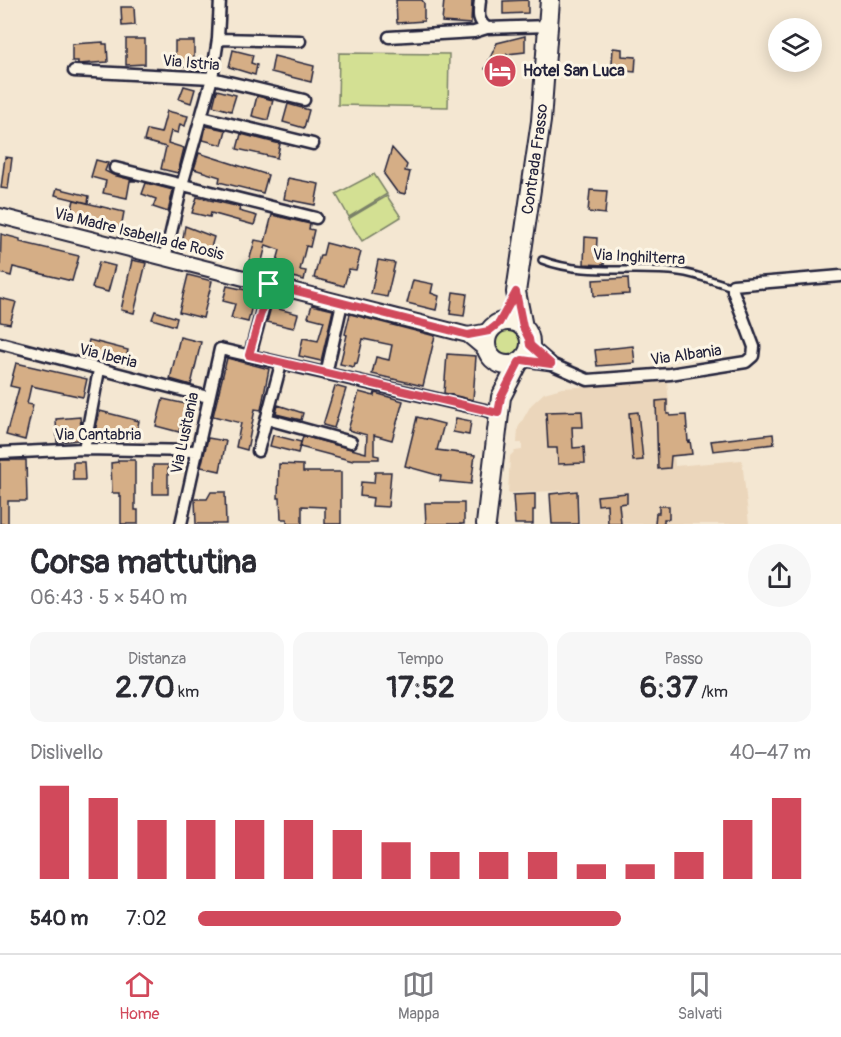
<!DOCTYPE html>
<html lang="it">
<meta charset="utf-8">
<style>
:root{--surface:#fff;--page:#f7f7f7;--text:#2b2b33;--muted:#7c7c81;--line:#e1e1e2;--accent:#d1495b}
body{margin:0;font-family:Pangolin,sans-serif;background:var(--page);color:var(--text);height:100vh;display:flex;flex-direction:column;font-size:22px;white-space:nowrap}
*{box-sizing:border-box;margin:0}
p{font-size:20px;color:var(--muted)}
.icon{flex:none;width:33px;height:33px;fill:none;stroke:currentColor;stroke-width:2;stroke-linecap:round;stroke-linejoin:round}
.map{position:relative;height:524px;overflow:hidden}
.sheet{display:flex;flex-direction:column;background:var(--surface);flex:1}
.sheet>*{flex:none}
.buttons{position:absolute;left:768px;top:18px;display:grid;gap:12px}
.buttons a{display:grid;place-items:center;width:54px;height:54px;border-radius:50%;background:var(--surface);box-shadow:0 3px 15px #0003;font-size:30px}
.pin{position:absolute;display:grid;place-items:center;width:51px;height:51px;color:#fff;margin:-26px;border-radius:12px;box-shadow:0 3px 9px #0006}
.round{display:grid;place-items:center;flex:none;width:63px;height:63px;border-radius:32px;background:var(--page)}
.summary{display:flex;align-items:center;justify-content:space-between;height:102px;padding:0 30px}
h1{font-size:33px;font-weight:700;line-height:45px}
.stats{display:grid;grid-template-columns:repeat(3,1fr);gap:9px;height:102px;padding:6px 30px}
.stats div{display:grid;align-content:center;border-radius:15px;background:var(--page);text-align:center}
.stats b{font-size:30px;font-weight:700}
.stats small{font-size:16px;font-weight:400}
.stats p{font-size:16px}
.chart{height:168px;padding:12px 30px}
.chart p{display:flex;justify-content:space-between}
.chart svg{width:100%;height:108px;margin-top:6px;stroke:var(--accent);stroke-width:6}
ul{padding:0 30px;list-style:none;font-size:20px}
li{display:grid;grid-template-columns:96px 72px 1fr;align-items:center;height:45px}
li i{height:15px;border-radius:8px;background:var(--accent)}
.tabs{display:flex;justify-content:space-around;align-items:center;height:84px;border-top:2px solid var(--line);background:var(--surface);font-size:16px;color:var(--muted)}
.tabs a{display:grid;justify-items:center;gap:3px}
.tabs .active{color:var(--accent)}
.map>svg:first-child{display:block}
.built{fill:#ebd6bb}
.green{fill:#d3e093;stroke:#7a8167;stroke-width:1.5}
.building{fill:#d5ae86;stroke:#22223b;stroke-width:1.5}
.lines{fill:none;stroke-linecap:round;stroke-linejoin:round}
.service-casing{stroke:#22223b;stroke-width:10}
.minor-casing{stroke:#22223b;stroke-width:15}
.tertiary-casing{stroke:#22223b;stroke-width:18}
.primary-casing{stroke:#22223b;stroke-width:22}
.service{stroke:#fcf5e5;stroke-width:5}
.minor{stroke:#fcf5e5;stroke-width:10}
.tertiary{stroke:#fcf5e5;stroke-width:14}
.primary{stroke:#fcf5e5;stroke-width:18}
.route-casing{stroke:#fff;stroke-width:12}
.route{stroke:#d1495b;stroke-width:8}
.labels{text-anchor:middle;dominant-baseline:central;stroke-width:6;stroke-linejoin:round;paint-order:stroke}
.street-label{font-size:16px;fill:#22223b;stroke:#fcf5e5}
.poi-label{font-size:16px;font-weight:bold;fill:#22223b;stroke:#fcf5e5;text-anchor:start}
</style>
<div class="map">
<svg width="841" height="524" viewBox="0 0 841 524">
<rect width="100%" height="100%" fill="#f4e7d2"/>
<filter id="ink" filterUnits="userSpaceOnUse"><feTurbulence type="fractalNoise" baseFrequency=".0167" numOctaves="2"/><feDisplacementMap in="SourceGraphic" scale="12" xChannelSelector="R" yChannelSelector="G"/><feConvolveMatrix kernelMatrix="1 2 1 2 8 2 1 2 1" color-interpolation-filters="sRGB"/></filter>
<g filter="url(#ink)">
<!-- built -->
<path class="built" d="M667 381 675 466 742 460 749 524H580L578 490 508 493 510 456 515 451 522 450V443H517L518 428 531 405 544 393 562 388Z"/>
<!-- green -->
<path class="green" d="M339 53 449 54 448 107 338 105Z
M374 174 387 194 349 217 336 194Z
M387 196 401 217 362 241 348 219Z
M493 343a15 15 0 1 1 30 0a15 15 0 1 1-30 0Z"/>
<!-- building -->
<path class="building" d="M396 0H422L424 3V21L397 23Z
M444 0H472L471 24 442 22Z
M528 0V13L503 14V1Z
M121 7H134L135 25 122 26Z
M525 36V52L507 54 497 75 485 69 497 43Z
M126 39H145V64L126 65Z
M175 41H194V66H175Z
M103 42V44H107L108 62 78 64V61H72V44Z
M613 48 622 49V56L636 57 635 72 616 70 617 64 612 63Z
M233 50 253 55 251 63 257 65 255 75 229 67Z
M274 56 314 66 311 82 271 72Z
M184 86 195 89 191 103 179 99Z
M217 90 236 95 231 111 213 106Z
M257 96 273 100 268 120 252 116Z
M288 104 309 110 304 128 283 122Z
M167 111 188 116 185 126 180 124 178 133 171 131 168 143 184 148 178 173 161 169 166 147 144 141 147 130 161 133Z
M206 126 226 130 222 145 203 140Z
M241 134 280 144 277 158 237 149Z
M392 148 407 165 405 171 410 172 405 194 397 192 384 174Z
M199 153 268 175 263 193 219 182 220 177 194 169Z
M5 157 12 158 8 189 1 188Z
M96 160 108 163 105 171 113 175 136 181H130L127 198 103 193 106 181 91 177Z
M288 178 319 184 315 205 284 199Z
M146 183 173 190 168 212 153 207 156 199 142 194Z
M57 188 89 196 88 203 55 195Z
M590 190 607 191 605 214 588 212Z
M197 197 240 207 239 211 257 216 254 225 211 213 210 217 192 213Z
M74 200 124 212 121 228 114 226 113 229 70 217Z
M272 215 310 224 309 229 314 230 310 247 306 246 300 270 306 271 304 280 274 272 280 250 266 245 261 265 249 261 255 240 265 242Z
M185 226 214 237 210 251 190 244V246L182 245Z
M1 234 20 239V242L79 256 72 281 13 267 11 276 0 273Z
M585 237 597 238 596 257 604 258V265L584 264Z
M326 243 361 252 356 270 349 269 344 286 314 278 320 255H323Z
M132 260 146 263 134 313 121 310Z
M378 260 395 263 387 297 371 294Z
M99 262 115 266 108 292 92 288Z
M188 275 212 281 203 318 179 312Z
M628 278 629 294 594 296 593 280Z
M413 280 433 284 431 293 439 296 436 310 407 303Z
M227 286 246 290 253 301 248 322 231 318 235 304 223 301Z
M453 292 467 294 464 316 450 314Z
M0 298 16 302 10 324 0 322Z
M312 305 333 310 321 361 299 356 303 338 318 341 324 321 308 317Z
M271 307 298 314 294 328 267 322Z
M155 311 177 318 175 326 152 319Z
M350 314 435 336 423 386 372 374 376 357 389 360 392 345 363 339 357 364 355 363 354 367 340 364 347 335 345 334Z
M180 337 201 342 191 385 170 379Z
M89 340 128 350 125 364 85 355Z
M633 346 635 363 597 366 595 350Z
M447 354 476 356 473 400 444 393Z
M227 358 269 369 261 410 255 409 247 450 236 447 241 423 213 416Z
M16 363 87 379 83 397 31 386 27 404 33 405 25 440 6 435 19 388 10 386Z
M335 386 346 389 334 428 323 425Z
M359 392 374 396 375 393 403 401 392 440 374 435V455L379 456V459H353V461L300 447 303 436 366 453 367 435 348 430Z
M163 399 186 404 179 432 156 426Z
M667 400V414H670V416L686 415 688 442 690 441 692 454 671 456 670 468 658 469 656 401Z
M278 405 303 413 301 420 276 414Z
M100 411 139 421 135 439 116 434 115 436 109 434 108 438 94 435Z
M582 411 583 427H572L573 448 584 447 585 463 558 464 557 448H548L546 412Z
M638 412 643 460 633 461 629 413Z
M80 417 81 427 78 440 57 442 56 419Z
M417 417 444 424 437 450 475 455 471 484 440 481 441 476 405 466Z
M456 418 471 421 469 435 453 432Z
M773 434 774 444 713 451 711 441Z
M273 435 301 442 298 453 270 446Z
M208 438 226 441 220 471 201 467Z
M0 460H26L27 501H8V524H0Z
M118 460H135V510H138V524H121V496H119V493H112L111 463 118 462Z
M73 462H84L85 480H73Z
M279 464 303 465V472H341V524H325V507L302 506V524H287V519H281L280 498H278Z
M153 465H168V494H153Z
M375 472H391L388 507 372 506 373 498 360 496 361 482 374 483Z
M577 491 578 524H552L550 494Z
M211 492H225L226 524H196L195 499H207Z
M627 493V503L619 504 621 524H608L607 504 598 505 597 496Z
M535 494V510H533V524H515L513 495Z
M425 503H464V524H426Z
M659 506H669V519H664V524H655L656 513H659Z"/>
<g class="lines">
<defs>
<path id="service" d="M542 260C586 277 633 266 679 272 697 274 715 282 733 287"/>
<path id="minor" d="M480 0C479 12 476 20 487 28
M389 37 474 32 487 28 549 26
M218 39 300 41
M74 71 212 78 304 100
M202 117 313 144
M115 168 316 218
M165 258 182 185 212 78 218 39 220 0
M0 343 208 397
M530 345 551 363
M250 355 269 284
M522 360 551 364 588 380 670 374 746 362 753 356 754 347 733 291V285L841 276
M326 374 342 303
M267 419 351 442
M84 449 99 370
M258 451 281 364
M0 453 84 449 197 451
M181 524 220 349 498 413"/>
<path id="tertiary" d="M0 216 468 335 489 331
M468 335 486 350"/>
<g id="primary">
<circle cx="508" cy="343" r="22"/>
<path id="s1" d="M523 327 516 292 541 121 550 0"/>
<path d="M486 524 501 397 519 362"/>
</g>
</defs>
<!-- service casing -->
<use href="#service" class="service-casing"/>
<!-- minor casing -->
<use href="#minor" class="minor-casing"/>
<!-- tertiary casing -->
<use href="#tertiary" class="tertiary-casing"/>
<!-- primary casing -->
<use href="#primary" class="primary-casing"/>
<!-- service -->
<use href="#service" class="service"/>
<!-- minor -->
<use href="#minor" class="minor"/>
<!-- tertiary -->
<use href="#tertiary" class="tertiary"/>
<!-- primary -->
<use href="#primary" class="primary"/>
</g>
</g>
<g class="lines" filter="url(#ink)">
<defs>
<path id="route" d="M269 284 468 335 489 331 499 323 516 292 523 327 529 339 530 345 551 364 522 360 519 362 501 397 498 413 249 355Z"/>
</defs>
<!-- route casing -->
<use href="#route" class="route-casing"/>
<!-- route -->
<use href="#route" class="route"/>
</g>
<!-- icons -->
<defs>
<symbol id="hotel-disc" viewBox="-11 -11 22 22"><circle r="9.5" fill="#d1495b" stroke="#fcf5e5"/><path d="M-6-4.5h1.5V1H6V5H4.5V3h-9V5H-6ZM-4 0a1.8 1.8 0 1 1 3.6 0ZM.5 0V-2.5h3Q6-2.5 6 0Z" fill="#fff"/></symbol>
</defs>
<g fill-rule="evenodd">
<use href="#hotel-disc" x="481" y="52" width="38" height="38"/>
</g>
<g class="labels">
<!-- street labels -->
<g class="street-label">
<text transform="translate(191 63) rotate(5)">Via Istria</text>
<text stroke="none"><textPath href="#s1" startOffset="170">Contrada Frasso</textPath></text>
<text transform="translate(139 234) rotate(14)">Via Madre Isabella de Rosis</text>
<text transform="translate(639 257) rotate(3)">Via Inghilterra</text>
<text transform="translate(686 355) rotate(-8)">Via Albania</text>
<text transform="translate(108 356) rotate(14)">Via Iberia</text>
<text transform="translate(185 433) rotate(-78)">Via Lusitania</text>
<text x="98" y="435">Via Cantabria</text>
</g>
<!-- poi labels -->
<g class="poi-label">
<text x="523" y="71">Hotel San Luca</text>
</g>
</g>
</svg>
<div class="buttons">
<a><svg class="icon" aria-label="layers" viewBox="0 0 24 24"><path d="M12 4l9 5-9 5-9-5zM3 14l9 5 9-5"/></svg></a>
</div>
<div class="pin" style="left:269px;top:284px;background:#1e9e55"><svg class="icon" aria-label="arrive" viewBox="0 0 24 24"><path d="M6 21V4h12l-3 4 3 4H6"/></svg></div>
</div>
<section class="sheet">
<div class="summary"><div><h1>Corsa mattutina</h1><p>06:43 · 5 × 540 m</p></div><a class="round"><svg class="icon" aria-label="share" viewBox="0 0 24 24"><path d="M12 15V3M7 8l5-5 5 5M5 13v7h14v-7"/></svg></a></div>
<div class="stats">
<div><p>Distanza</p><b>2.70<small> km</small></b></div>
<div><p>Tempo</p><b>17:52</b></div>
<div><p>Passo</p><b>6:37<small> /km</small></b></div>
</div>
<div class="chart"><p><span>Dislivello</span>40–47 m</p>
<svg viewBox="0 0 160 44" preserveAspectRatio="none"><path d="M5 44V6M15 44V11M25 44V20M35 44V20M45 44V20M55 44V20M65 44V24M75 44V29M85 44V33M95 44V33M105 44V33M115 44V38M125 44V38M135 44V33M145 44V20M155 44V11"/></svg>
</div>
<ul>
<li><b>540 m</b>7:02<i style="width:69%"></i></li>
</ul>
</section>
<nav class="tabs">
<a class="active"><svg class="icon" aria-label="home" viewBox="0 0 24 24"><path d="M3 11l9-7 9 7M6 9v11h12V9"/></svg>Home</a>
<a><svg class="icon" aria-label="map" viewBox="0 0 24 24"><path d="M3 6l6-2 6 2 6-2v14l-6 2-6-2-6 2zM9 4v14M15 6v14"/></svg>Mappa</a>
<a><svg class="icon" aria-label="saved" viewBox="0 0 24 24"><path d="M7 4h10v16l-5-4-5 4z"/></svg>Salvati</a>
</nav>
